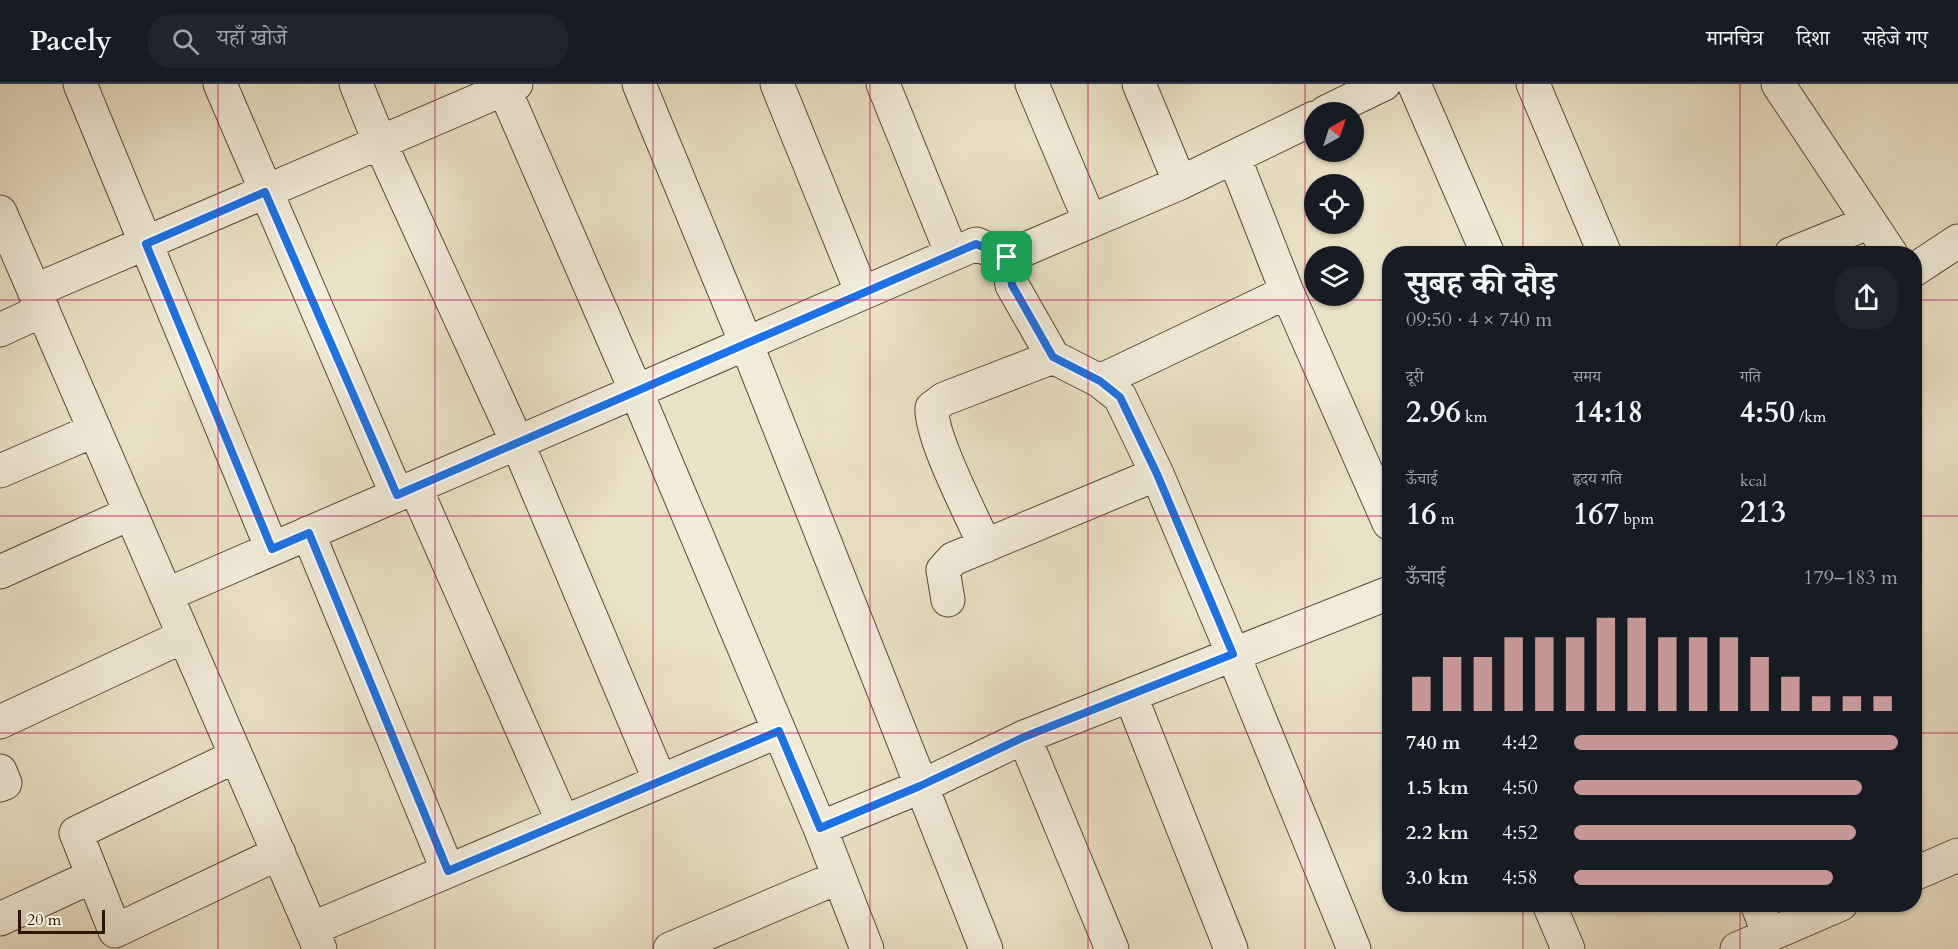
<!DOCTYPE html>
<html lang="hi">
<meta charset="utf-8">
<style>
:root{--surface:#171b24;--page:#20242c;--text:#f1f3f6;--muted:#9ea1a6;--line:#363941;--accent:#c59692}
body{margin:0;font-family:Cardo,"Noto Serif Devanagari",serif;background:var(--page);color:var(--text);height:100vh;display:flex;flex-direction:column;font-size:22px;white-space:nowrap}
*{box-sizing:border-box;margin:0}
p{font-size:20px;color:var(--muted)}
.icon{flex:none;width:33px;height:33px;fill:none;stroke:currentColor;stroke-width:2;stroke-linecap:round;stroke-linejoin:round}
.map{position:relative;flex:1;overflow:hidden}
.side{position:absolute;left:1382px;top:162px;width:540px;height:666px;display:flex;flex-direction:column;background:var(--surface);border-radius:24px;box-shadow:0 2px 4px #0004}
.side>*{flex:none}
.needle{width:39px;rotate:39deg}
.fabs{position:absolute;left:1304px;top:18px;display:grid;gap:12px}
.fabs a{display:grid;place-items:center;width:60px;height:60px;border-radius:50%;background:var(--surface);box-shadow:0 2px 4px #0004;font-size:30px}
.scale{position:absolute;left:18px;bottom:15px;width:87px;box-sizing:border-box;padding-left:6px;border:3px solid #2a1606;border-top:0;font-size:16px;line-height:21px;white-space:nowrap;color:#2a1606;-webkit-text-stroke:4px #f1ecda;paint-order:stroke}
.pin{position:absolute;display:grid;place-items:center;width:51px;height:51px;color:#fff;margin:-26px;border-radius:12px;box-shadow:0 3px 9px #0006}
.round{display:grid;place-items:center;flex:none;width:63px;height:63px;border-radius:24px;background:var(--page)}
.head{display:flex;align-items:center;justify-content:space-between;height:102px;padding:0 24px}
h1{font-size:33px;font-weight:700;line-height:45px}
.stats{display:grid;grid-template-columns:repeat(3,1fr);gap:9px;height:102px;padding:6px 24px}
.stats div{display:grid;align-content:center}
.stats b{font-size:30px;font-weight:700}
.stats small{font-size:16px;font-weight:400}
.stats p{font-size:16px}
.chart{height:168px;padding:12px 24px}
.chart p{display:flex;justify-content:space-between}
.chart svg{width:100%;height:108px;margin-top:6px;stroke:var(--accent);stroke-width:6}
ul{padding:0 24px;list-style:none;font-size:20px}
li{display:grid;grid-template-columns:96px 72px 1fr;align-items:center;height:45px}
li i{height:15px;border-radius:8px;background:var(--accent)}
header{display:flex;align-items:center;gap:36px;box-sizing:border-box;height:84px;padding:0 30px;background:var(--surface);border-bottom:2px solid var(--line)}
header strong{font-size:28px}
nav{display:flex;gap:33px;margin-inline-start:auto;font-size:21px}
.search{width:420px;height:54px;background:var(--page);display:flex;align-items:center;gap:15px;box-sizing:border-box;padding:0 21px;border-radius:24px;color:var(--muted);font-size:22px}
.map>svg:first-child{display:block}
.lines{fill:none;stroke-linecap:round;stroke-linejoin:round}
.minor-casing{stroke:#5a4936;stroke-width:35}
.minor{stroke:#f1ecda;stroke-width:33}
.route-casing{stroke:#fff;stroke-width:12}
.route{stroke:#1a73e8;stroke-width:8}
.grid{fill:none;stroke:#c2185b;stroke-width:1.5;stroke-opacity:0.55}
</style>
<header>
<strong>Pacely</strong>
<div class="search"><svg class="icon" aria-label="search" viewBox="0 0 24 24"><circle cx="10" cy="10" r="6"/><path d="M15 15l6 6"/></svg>यहाँ खोजें</div>
<nav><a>मानचित्र</a><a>दिशा</a><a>सहेजे गए</a></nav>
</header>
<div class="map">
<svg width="1958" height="865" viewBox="0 0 1958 865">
<rect width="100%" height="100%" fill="#eae2c6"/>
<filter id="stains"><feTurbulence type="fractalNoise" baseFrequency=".00333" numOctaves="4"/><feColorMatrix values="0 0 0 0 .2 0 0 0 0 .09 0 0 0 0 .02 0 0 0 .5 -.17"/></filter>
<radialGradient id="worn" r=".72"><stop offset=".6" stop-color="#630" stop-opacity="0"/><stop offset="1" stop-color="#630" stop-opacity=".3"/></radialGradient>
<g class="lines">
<defs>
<path id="minor" d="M80 0 272 465
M220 0 397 411
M356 0 380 59 517 358 660 697
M502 0 636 307 820 744 920 703 1024 653 1389 509
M639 0 746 259 986 865
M777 0 862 209
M883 0 952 170
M1032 0 1090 137
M1139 0 1180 99
M1414 0 1488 170
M1533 0 1605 170
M1778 0 1891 170
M1326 28 1384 0
M1234 73 1287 208 1389 439
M0 128 320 865
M1791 170 1870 138
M1007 173 1012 201 1053 273 1100 297 1120 313 1157 390 1233 570 1354 865
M1914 186 1958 157
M34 207 516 0
M0 246 43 226
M1100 297 1287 208
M0 387 95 346
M415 403 563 738
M308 449 448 787
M985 462C972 432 930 352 932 324L944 315 1053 273
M0 488 131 429
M166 511 976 160 1007 173 1180 99 1314 34
M948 516 943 486 953 475 1157 390
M1131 613 1231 865
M0 638 184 552
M1024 653 1112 865
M236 672 76 749 115 847 279 769
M0 687 5 699 0 701
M820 744 867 865
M1914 790 1958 771
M1549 820 1568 865
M1757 820 1769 851
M0 835 93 792
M311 845 779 647
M670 865 839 793
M1737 865 1841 820"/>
</defs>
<!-- minor casing -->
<use href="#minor" class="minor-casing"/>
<!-- minor -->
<use href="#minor" class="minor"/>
</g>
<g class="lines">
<defs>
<path id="route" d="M265 108 397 411 976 160 1007 173 1012 201 1053 273 1100 297 1120 313 1157 390 1233 570 1024 653 920 702 820 744 779 647 448 787 309 449 272 465 146 160Z"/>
</defs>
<!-- route casing -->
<use href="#route" class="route-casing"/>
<!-- route -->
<use href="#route" class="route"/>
</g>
<!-- grid -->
<path class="grid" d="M218 0V865M435 0V865M653 0V865M870 0V865M1088 0V865M1305 0V865M1523 0V170M1740 0V170M0 216H1389M1914 216H1958M0 432H1389M1914 432H1958M0 649H1389M1914 649H1958M1523 820V865M1740 820V865"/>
<rect width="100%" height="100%" filter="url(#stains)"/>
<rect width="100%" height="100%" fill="url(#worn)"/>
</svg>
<div class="fabs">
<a><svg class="needle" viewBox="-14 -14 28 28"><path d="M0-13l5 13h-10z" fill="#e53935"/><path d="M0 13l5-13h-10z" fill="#9ea1a6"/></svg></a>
<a><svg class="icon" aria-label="locate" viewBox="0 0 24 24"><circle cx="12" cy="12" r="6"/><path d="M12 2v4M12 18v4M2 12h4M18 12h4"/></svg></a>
<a><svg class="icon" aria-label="layers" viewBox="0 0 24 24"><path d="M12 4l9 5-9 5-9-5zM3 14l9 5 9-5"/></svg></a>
</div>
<div class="scale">20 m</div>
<div class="pin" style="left:1007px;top:173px;background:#1e9e55"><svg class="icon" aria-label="arrive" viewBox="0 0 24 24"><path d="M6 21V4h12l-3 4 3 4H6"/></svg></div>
<section class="side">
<div class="head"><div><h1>सुबह की दौड़</h1><p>09:50 · 4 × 740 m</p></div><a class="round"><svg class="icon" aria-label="share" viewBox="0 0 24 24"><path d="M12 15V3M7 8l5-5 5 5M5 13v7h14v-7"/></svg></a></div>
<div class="stats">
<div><p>दूरी</p><b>2.96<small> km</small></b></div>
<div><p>समय</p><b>14:18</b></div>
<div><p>गति</p><b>4:50<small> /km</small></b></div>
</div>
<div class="stats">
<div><p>ऊँचाई</p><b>16<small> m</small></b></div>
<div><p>हृदय गति</p><b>167<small> bpm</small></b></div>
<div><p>kcal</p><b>213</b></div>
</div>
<div class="chart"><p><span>ऊँचाई</span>179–183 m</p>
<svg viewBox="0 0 160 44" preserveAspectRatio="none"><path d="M5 44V30M15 44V22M25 44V22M35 44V14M45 44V14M55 44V14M65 44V6M75 44V6M85 44V14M95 44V14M105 44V14M115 44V22M125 44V30M135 44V38M145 44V38M155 44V38"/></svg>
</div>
<ul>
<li><b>740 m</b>4:42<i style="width:100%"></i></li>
<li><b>1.5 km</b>4:50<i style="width:89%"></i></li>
<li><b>2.2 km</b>4:52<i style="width:87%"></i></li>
<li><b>3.0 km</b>4:58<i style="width:80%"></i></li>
</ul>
</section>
</div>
